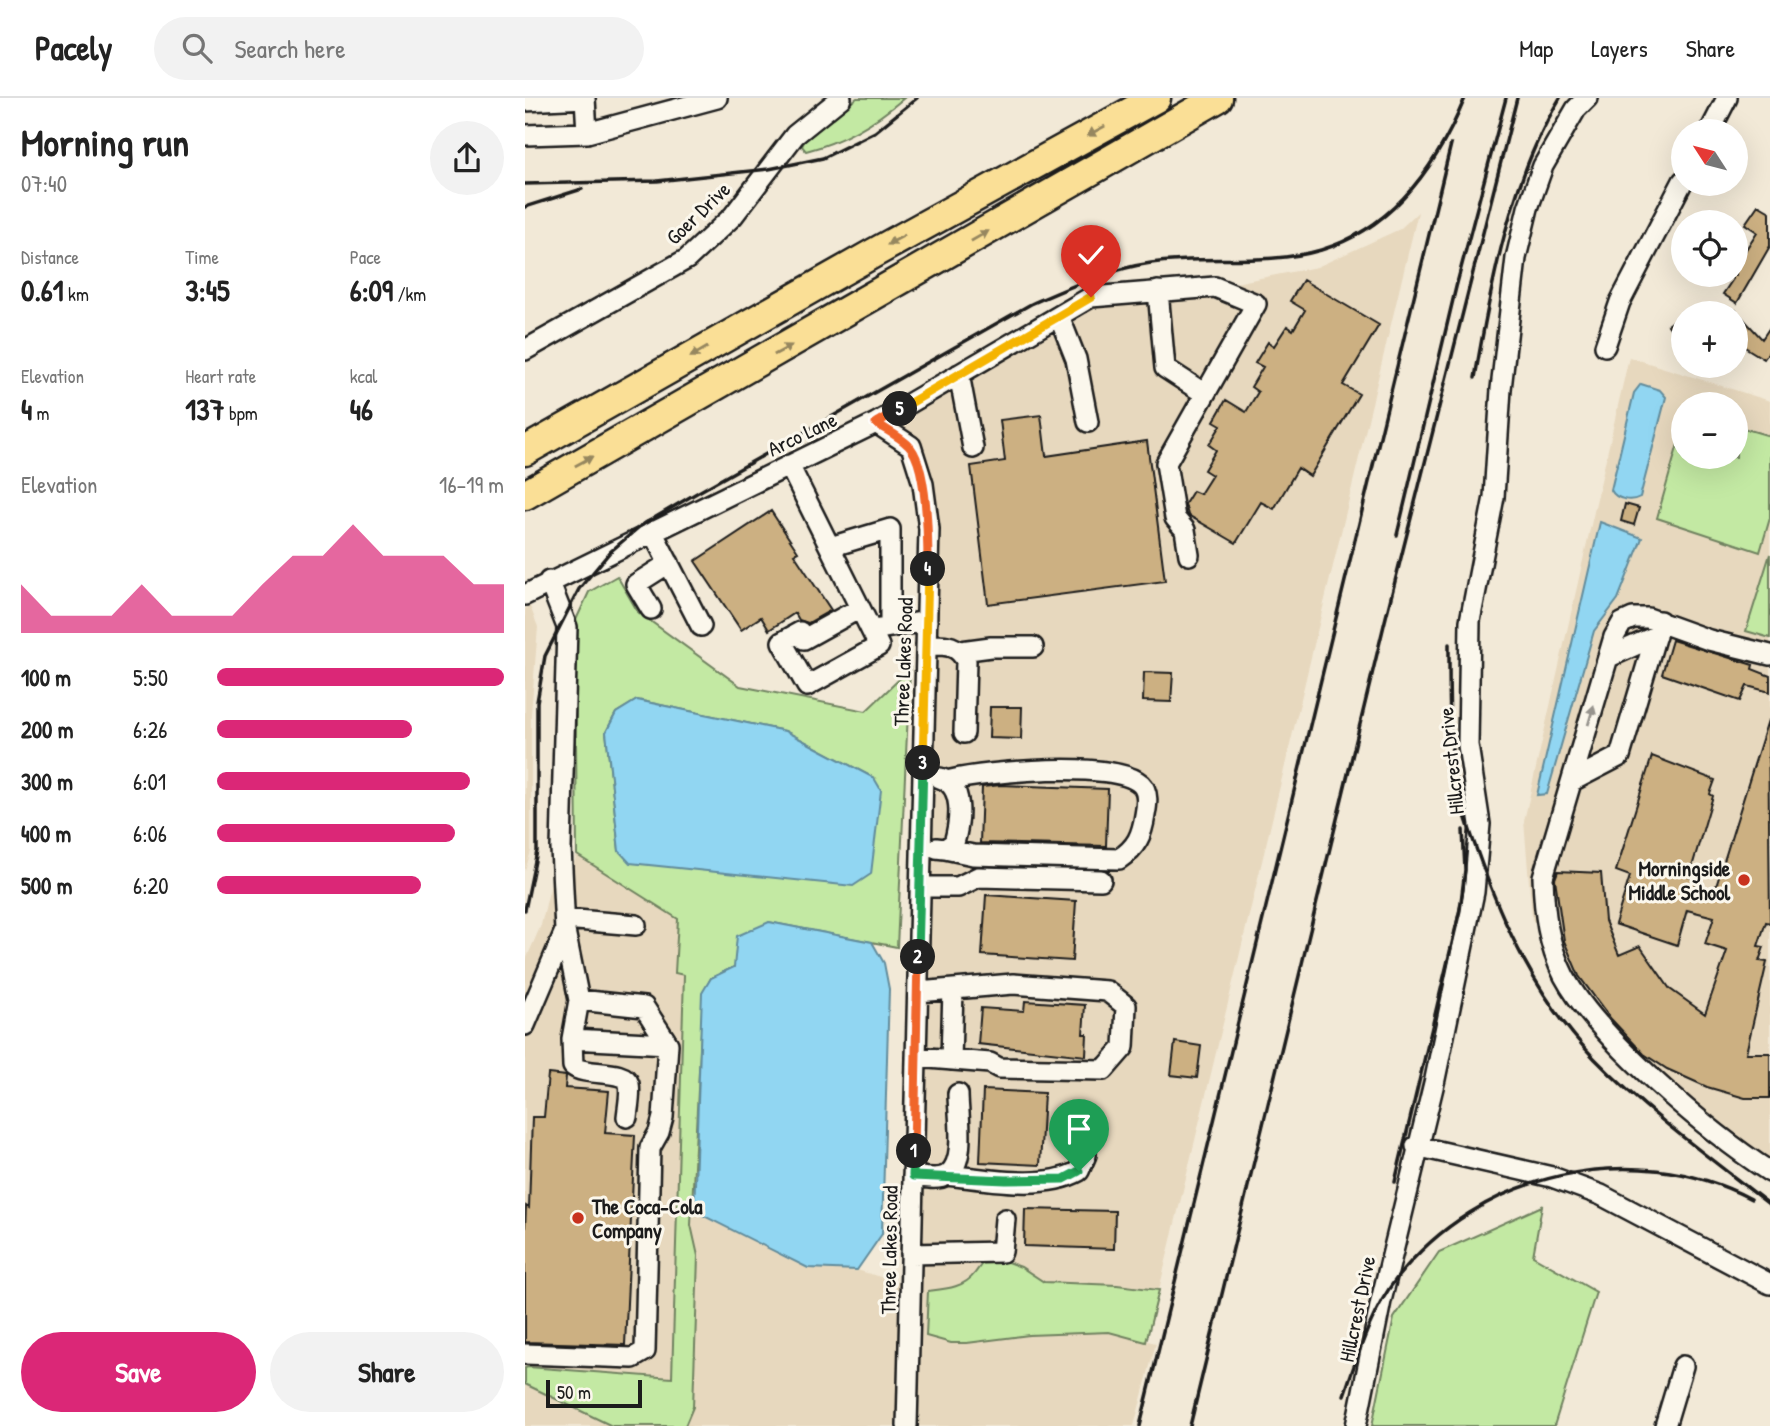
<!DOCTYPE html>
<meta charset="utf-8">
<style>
:root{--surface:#fff;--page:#f2f2f2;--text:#222;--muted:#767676;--line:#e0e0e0;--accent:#db2777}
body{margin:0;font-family:"Patrick Hand",sans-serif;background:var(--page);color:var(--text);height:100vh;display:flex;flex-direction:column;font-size:26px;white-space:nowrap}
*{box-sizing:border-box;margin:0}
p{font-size:23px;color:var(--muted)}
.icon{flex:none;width:38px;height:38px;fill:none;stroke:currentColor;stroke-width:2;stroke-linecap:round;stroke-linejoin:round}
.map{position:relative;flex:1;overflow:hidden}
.drawer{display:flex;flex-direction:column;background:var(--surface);width:525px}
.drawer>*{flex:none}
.needle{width:46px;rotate:306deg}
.buttons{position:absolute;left:1146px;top:21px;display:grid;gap:14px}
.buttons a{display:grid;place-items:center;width:77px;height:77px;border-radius:50%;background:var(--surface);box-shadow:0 7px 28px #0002;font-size:35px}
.scale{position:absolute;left:21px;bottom:18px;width:96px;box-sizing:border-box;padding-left:7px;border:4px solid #1c1c1c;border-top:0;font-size:19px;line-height:24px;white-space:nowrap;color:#1c1c1c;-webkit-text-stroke:5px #fbf7ec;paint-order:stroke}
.pin{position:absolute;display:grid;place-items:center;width:60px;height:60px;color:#fff;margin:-72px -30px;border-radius:50% 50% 50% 0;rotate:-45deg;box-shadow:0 0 7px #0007}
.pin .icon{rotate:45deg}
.km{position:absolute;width:35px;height:35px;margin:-18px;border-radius:50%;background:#222;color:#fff;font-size:19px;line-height:35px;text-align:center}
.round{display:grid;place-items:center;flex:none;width:74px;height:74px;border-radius:37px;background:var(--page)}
.head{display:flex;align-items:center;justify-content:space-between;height:119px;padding:0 21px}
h1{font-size:38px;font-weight:700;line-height:52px}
.metrics{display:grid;grid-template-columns:repeat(3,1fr);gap:10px;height:119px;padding:7px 21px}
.metrics div{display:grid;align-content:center}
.metrics b{font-size:30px;font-weight:700}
.metrics small{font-size:19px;font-weight:400}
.metrics p{font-size:19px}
.chart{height:196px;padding:14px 21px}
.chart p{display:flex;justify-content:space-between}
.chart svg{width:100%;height:126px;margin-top:7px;fill:var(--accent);opacity:.7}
.cta{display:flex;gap:14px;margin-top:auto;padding:14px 21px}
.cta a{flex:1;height:80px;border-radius:42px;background:var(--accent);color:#fff;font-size:28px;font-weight:700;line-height:80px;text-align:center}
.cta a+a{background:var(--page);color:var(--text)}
ul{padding:0 21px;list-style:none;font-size:23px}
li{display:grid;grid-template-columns:112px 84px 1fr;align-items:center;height:52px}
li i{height:18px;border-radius:9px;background:var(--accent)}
header{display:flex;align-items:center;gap:42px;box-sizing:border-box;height:98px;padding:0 35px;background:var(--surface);border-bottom:2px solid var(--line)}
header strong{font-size:33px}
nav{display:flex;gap:38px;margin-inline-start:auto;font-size:24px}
.search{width:490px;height:63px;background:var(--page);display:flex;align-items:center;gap:18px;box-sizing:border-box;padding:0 24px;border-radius:38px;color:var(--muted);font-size:26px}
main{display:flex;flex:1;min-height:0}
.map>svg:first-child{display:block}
.built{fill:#e7d8be;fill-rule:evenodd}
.green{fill:#c3e9a3;stroke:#708260;stroke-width:2;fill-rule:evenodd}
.water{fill:#91d6f2;stroke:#628c9c;stroke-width:2}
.building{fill:#ccb082;stroke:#1c1c1c;stroke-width:2}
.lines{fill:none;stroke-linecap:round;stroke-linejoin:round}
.minor-casing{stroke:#1c1c1c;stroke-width:24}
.highway-casing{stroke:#1c1c1c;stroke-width:33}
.minor{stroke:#fbf7ec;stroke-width:19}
.highway{stroke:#fadf96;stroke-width:28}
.rail{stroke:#1c1c1c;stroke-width:3.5}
.oneway{fill:#96875f}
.oneway2{fill:#97948e}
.split-1-casing{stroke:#fff;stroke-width:14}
.split-2-casing{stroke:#fff;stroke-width:14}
.split-3-casing{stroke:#fff;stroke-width:14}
.split-4-casing{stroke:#fff;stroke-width:14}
.split-5-casing{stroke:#fff;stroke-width:14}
.split-6-casing{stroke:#fff;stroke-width:14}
.split-1{stroke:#22a559;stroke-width:9}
.split-2{stroke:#f0652b;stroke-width:9}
.split-3{stroke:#22a559;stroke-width:9}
.split-4{stroke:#f5b400;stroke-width:9}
.split-5{stroke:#f0652b;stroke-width:9}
.split-6{stroke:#f5b400;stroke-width:9}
.poi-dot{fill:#c8321e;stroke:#fbf7ec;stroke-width:2.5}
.labels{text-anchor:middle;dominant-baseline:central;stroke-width:6;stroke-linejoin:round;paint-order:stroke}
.street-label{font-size:21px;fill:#1c1c1c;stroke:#fbf7ec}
.poi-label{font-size:21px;font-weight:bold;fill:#1c1c1c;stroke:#fbf7ec;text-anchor:end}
</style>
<header>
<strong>Pacely</strong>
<div class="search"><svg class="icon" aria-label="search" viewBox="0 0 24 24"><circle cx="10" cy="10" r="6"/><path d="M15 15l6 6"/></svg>Search here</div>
<nav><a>Map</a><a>Layers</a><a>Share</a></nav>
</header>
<main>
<section class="drawer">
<div class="head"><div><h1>Morning run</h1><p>07:40</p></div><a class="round"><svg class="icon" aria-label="share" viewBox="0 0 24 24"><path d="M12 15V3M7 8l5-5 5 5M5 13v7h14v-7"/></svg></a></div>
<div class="metrics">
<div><p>Distance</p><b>0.61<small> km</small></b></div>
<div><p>Time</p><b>3:45</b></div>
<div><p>Pace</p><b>6:09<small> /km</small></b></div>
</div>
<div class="metrics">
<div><p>Elevation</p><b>4<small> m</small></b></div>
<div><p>Heart rate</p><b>137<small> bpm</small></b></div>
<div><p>kcal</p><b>46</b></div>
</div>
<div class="chart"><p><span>Elevation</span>16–19 m</p>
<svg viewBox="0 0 160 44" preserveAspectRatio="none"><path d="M0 44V27L10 38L20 38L30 38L40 27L50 38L60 38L70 38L80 27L90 17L100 17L110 6L120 17L130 17L140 17L150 27L160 27V44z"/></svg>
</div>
<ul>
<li><b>100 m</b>5:50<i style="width:100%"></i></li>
<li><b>200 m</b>6:26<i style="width:68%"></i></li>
<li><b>300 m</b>6:01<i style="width:88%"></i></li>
<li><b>400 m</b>6:06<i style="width:83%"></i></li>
<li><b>500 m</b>6:20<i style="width:71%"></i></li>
</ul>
<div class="cta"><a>Save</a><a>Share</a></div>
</section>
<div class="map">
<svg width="1245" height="1328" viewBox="0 0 1245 1328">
<rect width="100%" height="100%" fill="#f2e9d7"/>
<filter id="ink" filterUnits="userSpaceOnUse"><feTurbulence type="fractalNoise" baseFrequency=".0143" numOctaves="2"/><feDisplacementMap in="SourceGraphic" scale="14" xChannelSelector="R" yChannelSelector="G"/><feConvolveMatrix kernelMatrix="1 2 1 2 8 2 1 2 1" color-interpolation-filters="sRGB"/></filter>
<g filter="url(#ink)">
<!-- built -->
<path class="built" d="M893 114 634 1192 592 1187 519 1185 478 1160 455 1165 450 1176 430 1190 415 1240 426 1245H442L504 1237 584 1234 631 1245 609 1328H160L173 1158 166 1127 169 1113 283 1170 332 1172 385 1188 404 431 386 348 351 325 566 199 690 189 792 169 875 131Z
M1104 259 1245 303V1081L1088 947 1007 821 999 723ZM1158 306H1211V359H1158Z
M5 508 13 529 6 616V753L0 773V511Z
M52 757 154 821 150 875 159 877 158 966 147 1281 0 1270V864L16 827 30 768 47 770Z
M0 1286 87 1328H0Z"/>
<!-- green -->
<path class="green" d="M332 0H379C351 24 317 44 281 53L277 48 281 39Z
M1211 328 1245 338V420L1235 454 1132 420 1157 332 1158 359H1211Z
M1245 456V540L1221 533Z
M92 478 113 514 215 588 341 613 385 571 372 849 244 824 209 869 186 880 178 895 166 1127 173 1158 168 1309 160 1328H87L0 1286V1270L3 1269 147 1280 159 877 150 875 153 821 52 757 50 524 64 494ZM112 602 260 633 349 680 94 753 81 634 91 615Z
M1017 1108 1008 1158 1071 1194 1029 1328H847L869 1220 914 1154Z
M466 1158 496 1169 519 1184 592 1187 634 1192 621 1244 584 1234 504 1237 442 1245H426L401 1238 403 1193C420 1191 439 1190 450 1175 456 1167 457 1164 466 1158Z"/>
<!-- water -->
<path class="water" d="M1116 286 1135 292 1141 299 1115 399C1106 404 1091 402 1086 392L1109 295Z
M1075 424 1117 440 1093 501 1069 533 1022 696 1012 697Z
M112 602 260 633 349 680 356 692 346 776 328 788 105 765 94 753 81 634 91 615Z
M244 824 347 844 359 865 364 891 357 1136 332 1172 283 1170 169 1113 177 895 186 880 209 869 212 838Z"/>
<!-- building -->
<path class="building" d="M1233 107 1245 114V148L1212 205 1198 196 1208 181 1204 178 1211 177V167L1232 134 1220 126Z
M778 182 854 227 818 287 834 296 785 378 773 370 749 411 736 404 711 445 663 417 660 406 668 393 675 396 687 377 679 372 691 352 684 347 696 327 689 323 701 302 721 314 733 294 726 289 738 269 730 265 743 244 749 248 762 228 768 232 780 212 765 203Z
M1211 213 1237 241 1245 229V252L1239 261 1218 248 1211 255Z
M1158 216V249L1143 227Z
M516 317 521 358 622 343 640 483 463 506 446 368 480 363 475 322Z
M1100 406 1114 410 1109 427 1096 423Z
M246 413 273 454 269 456 306 512 283 525 274 522 270 515 244 532 236 519 216 532 170 463Z
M1147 542 1228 567 1227 571 1245 578V594L1222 588 1215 603 1137 576Z
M619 574 648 575 646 604 618 603Z
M465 609H497L496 641 464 640Z
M1243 622 1245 825 1241 824 1233 848 1239 849 1234 863 1242 864 1221 955H1245V1000H1220L1182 989 1142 971 1119 956 1086 921 1054 878 1039 843 1030 781 1033 773 1076 775 1080 823 1094 857 1115 848 1145 891 1180 916 1202 853 1180 846 1189 819 1162 812 1152 847 1090 826 1105 778 1091 773 1127 658 1190 682 1185 696 1188 698 1164 779 1173 781 1169 789 1189 795Z
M476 687 583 691 581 748 455 745 457 689Z
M461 797 551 803 547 863 457 857Z
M500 903 560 907 558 936H562L561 958 453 946 456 910 499 913Z
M650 944 676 948 672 980 646 977Z
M23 976 41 978 40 990 84 993 80 1035 110 1037 100 1247 0 1244V1131L1 1108 4 1110 7 1019H19Z
M458 992 519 995 515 1067 455 1064Z
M500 1111 590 1113 589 1151 499 1148Z"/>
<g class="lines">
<defs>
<path id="minor" d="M0 3 60 0 62 35
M1185 33 1202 0
M0 37 62 35 192 0
M633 193 640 270 680 296
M534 218 551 261 563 324
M1080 248 1095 204 1158 83
M0 252 162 161 208 118 270 37 316 0
M434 276 448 350
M351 325 386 348 398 386 404 431 382 1328
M264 367 354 548 282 588 257 544 275 534 279 541 335 510
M127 433 176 528
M305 449 365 431V529
M0 497 351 325 566 199 690 189 731 206 641 365 650 420 660 432 664 457
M126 511 111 486 144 465
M354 531 402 523
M401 547C419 547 432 545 441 563L439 635
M436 553 466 549H508
M1245 557 1184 542 1123 520H1108L1097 525 1089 539 1018 779C1019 814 1023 847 1039 878 1072 940 1186 1036 1245 1074
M1084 559 1131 538
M1047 683 1095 658 1135 523
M411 750 420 751 429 745C435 724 440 687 415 680
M420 751 448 757 594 761C612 749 617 737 620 717 622 707 624 694 616 686 589 661 461 674 426 682
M395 789H433L453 779 576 782
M40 821 111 827
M54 902 47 941 48 968C61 979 99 970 104 986 106 995 103 1009 102 1019
M0 927 40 833 36 750 42 529 24 483
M47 941 143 946
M391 959 465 965 474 970 579 972 599 949 601 908 582 893 488 886 393 894
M426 962 428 891
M891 1048 1027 1079 1076 1097 1245 1186
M422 1077C462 1081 518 1093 554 1073L561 1057 560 1027
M388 1078C398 1079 412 1083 422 1077 442 1064 433 1017 433 996
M386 1156 477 1154 480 1121
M0 1256 108 1260 120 1253 125 1050 134 1034 138 1019 143 946 119 909 54 902 40 833
M831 1328 856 1203 910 981 949 794 955 726 943 647 945 523 969 399 976 291 991 160 1003 110 1018 68 1051 11 1062 0
M1140 1328 1158 1268"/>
<path id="highway" d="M0 353 349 155 631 0
M0 397 693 0"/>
</defs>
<!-- minor casing -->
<use href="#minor" class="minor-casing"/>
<!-- highway casing -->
<use href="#highway" class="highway-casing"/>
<!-- minor -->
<use href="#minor" class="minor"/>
<!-- highway -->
<use href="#highway" class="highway"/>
<!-- rail -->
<path class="rail" d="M0 86 132 83 244 71 298 60 350 34 392 0
M0 109 57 91
M950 280C966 186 985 83 1035 0
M872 437 931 189 981 0
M924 546C924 589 924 631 929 673 933 699 942 725 951 750 978 827 1012 901 1070 961 1123 1015 1185 1060 1245 1107
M0 812 12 753V604L20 558 54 491 85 454 114 429 170 396 506 206C545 189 584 171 626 165 681 157 742 168 796 152 869 130 912 68 940 0
M870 1084 935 812 940 772 938 732
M819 1297C833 1257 845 1215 871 1181 954 1074 1108 1039 1226 1101
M615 1328 926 46
M665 1328 859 527 992 0"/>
</g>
<!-- one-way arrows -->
<defs><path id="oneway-solid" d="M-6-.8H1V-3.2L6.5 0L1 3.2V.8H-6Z" transform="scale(1.75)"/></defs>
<g class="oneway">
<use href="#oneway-solid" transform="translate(571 33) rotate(151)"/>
<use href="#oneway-solid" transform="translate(455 138) rotate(-30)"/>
<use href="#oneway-solid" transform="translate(371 142) rotate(151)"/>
<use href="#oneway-solid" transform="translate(258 252) rotate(-29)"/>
<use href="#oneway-solid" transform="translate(174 254) rotate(150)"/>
<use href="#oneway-solid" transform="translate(59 363) rotate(-29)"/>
</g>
<use class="oneway2" href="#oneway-solid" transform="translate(1066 617) rotate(-74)"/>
</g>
<g class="lines" filter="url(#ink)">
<defs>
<path id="split-1" d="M389 1053 388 1078 481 1082 539 1081 554 1073"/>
<path id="split-2" d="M389 1053 393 859"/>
<path id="split-3" d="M393 859 398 665"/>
<path id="split-4" d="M398 665 403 471"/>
<path id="split-5" d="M375 311 351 325C361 332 374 338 383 347 403 365 403 444 403 471"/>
<path id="split-6" d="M375 311 566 199"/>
</defs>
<!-- split-1 casing -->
<use href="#split-1" class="split-1-casing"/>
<!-- split-2 casing -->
<use href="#split-2" class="split-2-casing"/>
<!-- split-3 casing -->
<use href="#split-3" class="split-3-casing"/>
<!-- split-4 casing -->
<use href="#split-4" class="split-4-casing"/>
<!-- split-5 casing -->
<use href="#split-5" class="split-5-casing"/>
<!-- split-6 casing -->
<use href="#split-6" class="split-6-casing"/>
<!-- split-1 -->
<use href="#split-1" class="split-1"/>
<!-- split-2 -->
<use href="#split-2" class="split-2"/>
<!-- split-3 -->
<use href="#split-3" class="split-3"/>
<!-- split-4 -->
<use href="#split-4" class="split-4"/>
<!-- split-5 -->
<use href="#split-5" class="split-5"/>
<!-- split-6 -->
<use href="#split-6" class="split-6"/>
</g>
<!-- markers -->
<g class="poi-dot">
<circle cx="1219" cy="782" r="7"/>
<circle cx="53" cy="1120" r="7"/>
</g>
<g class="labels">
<!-- street labels -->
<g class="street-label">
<text transform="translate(173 115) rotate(-44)">Goer Drive</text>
<text transform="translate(277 336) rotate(-26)">Arco Lane</text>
<text transform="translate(378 564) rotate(-88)">Three Lakes Road</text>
<text transform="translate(926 663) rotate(-96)">Hillcrest Drive</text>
<text transform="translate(364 1152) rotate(-89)">Three Lakes Road</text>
<text transform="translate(832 1211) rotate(-78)">Hillcrest Drive</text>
</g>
<!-- poi labels -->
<g class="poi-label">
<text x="1205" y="770">Morningside<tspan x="1205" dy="24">Middle School</tspan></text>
<text x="67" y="1108" text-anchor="start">The Coca-Cola<tspan x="67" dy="24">Company</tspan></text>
</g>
</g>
</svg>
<div class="buttons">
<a><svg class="needle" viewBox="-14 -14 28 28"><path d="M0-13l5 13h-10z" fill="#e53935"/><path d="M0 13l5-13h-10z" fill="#767676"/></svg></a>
<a><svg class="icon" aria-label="locate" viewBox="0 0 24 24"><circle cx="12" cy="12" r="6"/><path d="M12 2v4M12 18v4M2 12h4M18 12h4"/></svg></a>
<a>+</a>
<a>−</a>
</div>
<div class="scale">50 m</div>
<div class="pin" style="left:554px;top:1073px;background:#1e9e55"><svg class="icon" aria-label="arrive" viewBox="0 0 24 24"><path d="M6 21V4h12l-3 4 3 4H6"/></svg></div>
<div class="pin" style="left:566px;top:199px;background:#d93025"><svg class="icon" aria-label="check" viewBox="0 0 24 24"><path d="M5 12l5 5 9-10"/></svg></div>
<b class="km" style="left:389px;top:1053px">1</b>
<b class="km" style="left:393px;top:859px">2</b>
<b class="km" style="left:398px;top:665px">3</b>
<b class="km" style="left:403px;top:471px">4</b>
<b class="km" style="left:375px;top:311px">5</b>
</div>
</main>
